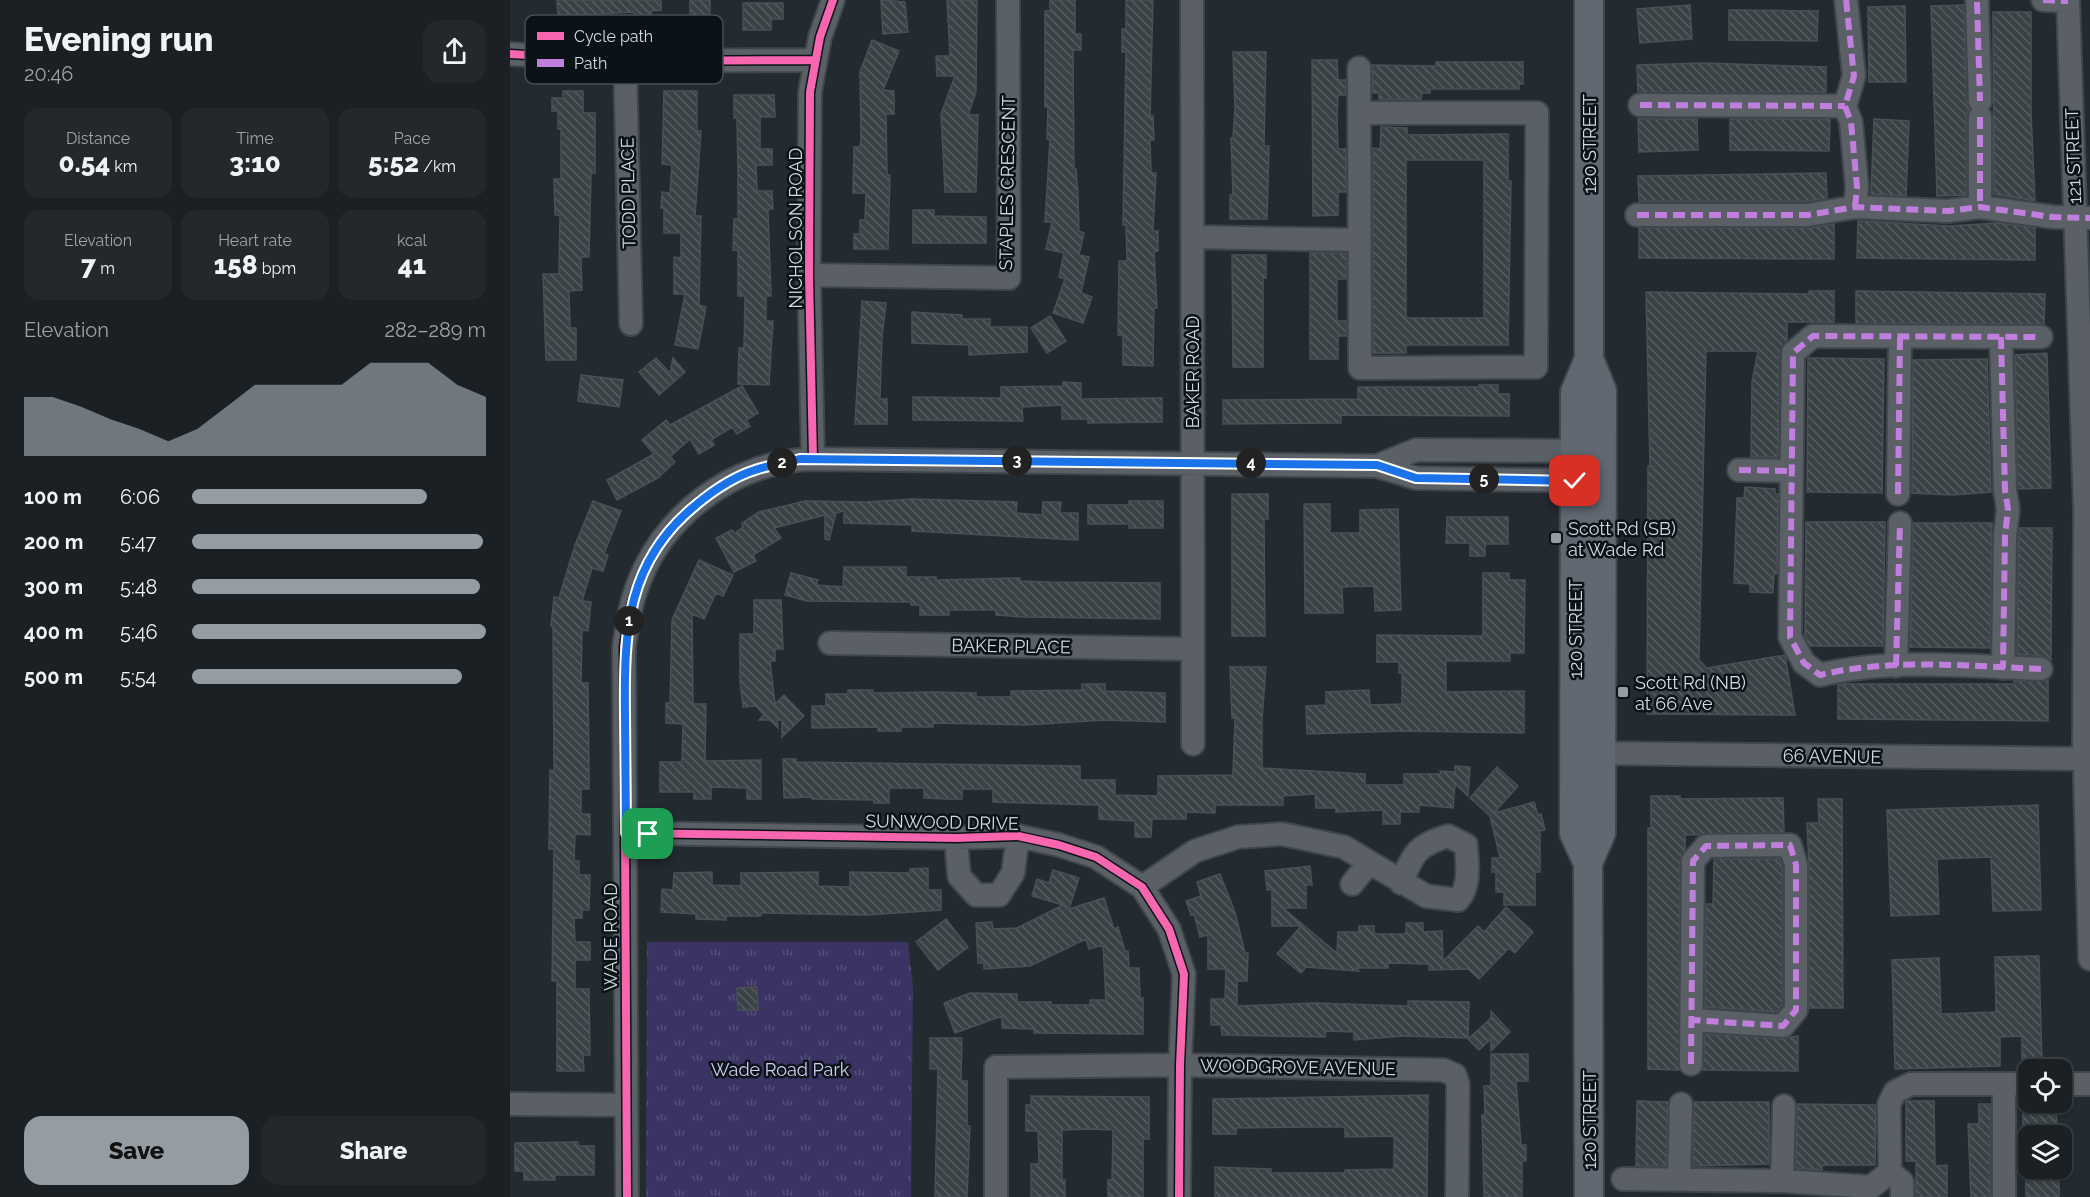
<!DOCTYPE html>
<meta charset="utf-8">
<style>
:root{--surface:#1a2024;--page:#23282c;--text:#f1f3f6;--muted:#9fa3a6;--line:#383e41;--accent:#959da4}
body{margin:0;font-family:Raleway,sans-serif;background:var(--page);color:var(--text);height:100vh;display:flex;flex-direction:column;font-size:22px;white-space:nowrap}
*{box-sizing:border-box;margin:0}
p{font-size:20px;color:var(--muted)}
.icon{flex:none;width:33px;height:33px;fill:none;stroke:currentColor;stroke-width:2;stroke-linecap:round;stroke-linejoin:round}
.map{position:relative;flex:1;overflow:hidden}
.sheet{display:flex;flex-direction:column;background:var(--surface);width:510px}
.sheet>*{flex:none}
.controls{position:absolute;left:1508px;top:1059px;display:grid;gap:12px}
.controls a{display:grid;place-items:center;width:54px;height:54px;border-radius:12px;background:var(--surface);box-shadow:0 2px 4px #0004,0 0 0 2px var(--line);font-size:30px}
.pin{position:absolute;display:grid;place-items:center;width:51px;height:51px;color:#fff;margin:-26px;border-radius:12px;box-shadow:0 3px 9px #0006}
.km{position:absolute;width:30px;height:30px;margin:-15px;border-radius:50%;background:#222;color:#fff;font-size:16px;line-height:30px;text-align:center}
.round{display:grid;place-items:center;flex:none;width:63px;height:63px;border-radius:18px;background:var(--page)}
.head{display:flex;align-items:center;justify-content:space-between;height:102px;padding:0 24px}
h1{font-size:33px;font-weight:800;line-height:45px}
.metrics{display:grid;grid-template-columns:repeat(3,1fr);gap:9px;height:102px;padding:6px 24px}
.metrics div{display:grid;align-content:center;border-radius:15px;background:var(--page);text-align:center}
.metrics b{font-size:26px;font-weight:800}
.metrics small{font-size:16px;font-weight:400}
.metrics p{font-size:16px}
.chart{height:168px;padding:12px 24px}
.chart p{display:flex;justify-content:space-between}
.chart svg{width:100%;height:108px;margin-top:6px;fill:var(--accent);opacity:.7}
.cta{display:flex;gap:12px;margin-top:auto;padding:12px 24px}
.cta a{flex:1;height:69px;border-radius:18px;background:var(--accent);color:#111;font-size:24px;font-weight:800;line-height:69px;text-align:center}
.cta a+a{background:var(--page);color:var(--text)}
ul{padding:0 24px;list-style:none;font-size:20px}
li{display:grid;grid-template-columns:96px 72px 1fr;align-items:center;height:45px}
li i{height:15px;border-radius:8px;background:var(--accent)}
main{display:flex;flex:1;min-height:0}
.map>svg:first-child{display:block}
.park{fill:url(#park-tufts)}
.building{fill:url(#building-back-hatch);stroke:#4a5055;stroke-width:1.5;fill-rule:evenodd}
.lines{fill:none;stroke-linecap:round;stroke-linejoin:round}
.minor-casing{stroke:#40474c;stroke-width:26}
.major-casing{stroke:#40474c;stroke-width:32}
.minor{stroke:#5a6065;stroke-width:22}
.major{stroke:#616871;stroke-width:28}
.quiet{stroke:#c07fdc;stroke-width:6;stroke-dasharray:12 6;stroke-linecap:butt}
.cycleway-casing{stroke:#0c1318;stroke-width:11}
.cycleway{stroke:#f766af;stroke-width:8}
.route-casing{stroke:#fff;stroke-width:12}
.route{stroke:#1a73e8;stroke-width:8}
.poi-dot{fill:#959da4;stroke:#0c1318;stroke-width:2}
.labels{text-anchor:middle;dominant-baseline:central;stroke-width:5;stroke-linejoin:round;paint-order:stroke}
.street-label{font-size:18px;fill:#d2dbe3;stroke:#0c1318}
.poi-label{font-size:18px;fill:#d2dbe3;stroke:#0c1318;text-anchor:start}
.park-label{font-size:18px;fill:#d1cef4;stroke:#0c1318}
.key{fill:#0c1318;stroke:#474f55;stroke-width:1.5}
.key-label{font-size:16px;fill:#d2dbe3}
</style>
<main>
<section class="sheet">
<div class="head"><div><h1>Evening run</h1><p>20:46</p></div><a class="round"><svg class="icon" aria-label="share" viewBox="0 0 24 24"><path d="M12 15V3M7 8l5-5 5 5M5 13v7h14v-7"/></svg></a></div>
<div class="metrics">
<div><p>Distance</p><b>0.54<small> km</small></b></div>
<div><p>Time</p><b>3:10</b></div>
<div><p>Pace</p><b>5:52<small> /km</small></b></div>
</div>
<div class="metrics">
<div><p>Elevation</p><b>7<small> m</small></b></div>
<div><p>Heart rate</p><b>158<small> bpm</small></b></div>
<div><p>kcal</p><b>41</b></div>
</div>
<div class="chart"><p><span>Elevation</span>282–289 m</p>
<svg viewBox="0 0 160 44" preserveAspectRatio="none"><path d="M0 44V20L10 20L20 24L30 29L40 33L50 38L60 33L70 24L80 15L90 15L100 15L110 15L120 6L130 6L140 6L150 15L160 20V44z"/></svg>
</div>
<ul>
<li><b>100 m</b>6:06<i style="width:80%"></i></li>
<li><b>200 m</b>5:47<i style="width:99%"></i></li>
<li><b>300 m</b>5:48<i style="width:98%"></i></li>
<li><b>400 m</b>5:46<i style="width:100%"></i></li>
<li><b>500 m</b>5:54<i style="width:92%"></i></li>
</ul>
<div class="cta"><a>Save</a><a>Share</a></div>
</section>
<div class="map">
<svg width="1580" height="1197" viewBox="0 0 1580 1197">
<defs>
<pattern id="park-tufts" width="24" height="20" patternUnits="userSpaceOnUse" patternTransform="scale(1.5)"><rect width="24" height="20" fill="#3a3364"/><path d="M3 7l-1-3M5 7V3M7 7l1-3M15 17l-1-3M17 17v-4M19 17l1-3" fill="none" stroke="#56507a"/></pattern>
<pattern id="building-back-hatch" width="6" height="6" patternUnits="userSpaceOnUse" patternTransform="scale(1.5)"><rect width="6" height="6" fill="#3b4246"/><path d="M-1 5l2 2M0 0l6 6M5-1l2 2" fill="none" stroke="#565d61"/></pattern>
</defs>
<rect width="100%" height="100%" fill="#232a30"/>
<!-- park -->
<path class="park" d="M137 942H398L403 987 401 1197H136Z"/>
<!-- building -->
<path class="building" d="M47 0H151V10L141 11V22H124V12L48 16Z
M180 0H200V16H180Z
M371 0 395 2 398 32 373 34Z
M437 0H467L466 92 458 115H468L466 192H435L431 114 445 76H427L426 56H440Z
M540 0H565V34H571V50H563L564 169H566L568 195 569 231 574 233 569 255 579 257 571 293 582 297 573 323 543 313 555 279 549 277 554 253 536 249 542 222H535L540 140 537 139 538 107H535V11H540Z
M616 0H643L640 116H643L644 140H640L641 173H646L643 231H648V251L644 252 647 308H644L643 366 613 365V335H608L609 261H617L616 225H613L616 52H612V29H616Z
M233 3H273V19H261V30H233Z
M1180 5 1182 39 1130 43 1127 9Z
M1454 5 1456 101 1459 109 1456 117V195L1427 196 1421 6Z
M1395 6 1396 82H1359L1358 7Z
M1219 10 1308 11 1307 41 1219 40Z
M1483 12H1521V113L1525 201 1484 194Z
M362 40 389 51 373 90 384 91V114H376L377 175H380L378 249H344V234H350V220H355L356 193H343L344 147H350L351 138 350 72Z
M723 52H756L754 146H759L757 219H720V195H723L721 138H723L725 109Z
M802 60H827L828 80H836V95H828L827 117 828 149H836V192H828V215L803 216Z
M926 62H1013V84H1009V89H920V93H912L911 99H869V93H863L862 65 926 66Z
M1194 63 1316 67V92H1128L1127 65Z
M53 91H73V113H85V173H81L79 257H71L72 290 59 291 60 328H66V360H36L33 274H49L50 215H45L44 179H51V129H48V111H42V98H53Z
M154 91H187V131H191L185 216H191L189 305 196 307 188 349 165 345 175 294H164V257L171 258V233H154V208H151L152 192 160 193 162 165 152 164Z
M224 95H264L265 117H250V149H262V165H246L247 191H262L263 209H258L261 296H256V321H263L259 385 228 384 229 348H234L235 296H228V250H223L224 219H228V172L227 118H224Z
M1128 119H1187L1188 150 1129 152Z
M1220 119H1320L1319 151 1220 150Z
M1364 119 1399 121 1396 196 1361 194Z
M871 127 897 128V135L998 134V181H1001L998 345H896V353H863V148L870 149ZM896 160H974V318H896Z
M1316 173 1317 198 1297 201H1129L1128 176Z
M403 210H424V216L476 217V243H403Z
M1348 221 1439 226 1488 223 1525 228V260L1347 258Z
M1324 224V259L1129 258V228H1298Z
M800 253H836V279H827V321H836V336H828V359H800Z
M722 255H756V278H753V367H723Z
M1299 291H1324V322H1277V341L1269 353 1268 457H1241L1242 382 1248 351H1196L1189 660 1197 668 1275 655 1285 715 1137 714 1138 466H1140L1136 292 1299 294Z
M1346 291 1535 294 1534 324 1346 323Z
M352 301 376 303 372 337 370 399H377V424H345Z
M402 312 452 315V319H480V327H517V352L459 355V345L402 343Z
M540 316 556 341 537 353 521 328Z
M1537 353 1541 488 1508 489 1505 355Z
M146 358 160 373 163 358 175 372 149 395 129 372Z
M1298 358 1374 359 1372 493 1297 492Z
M1477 359 1481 492 1441 495 1402 493 1403 360Z
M71 375 113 380 109 407 68 401Z
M553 382 571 383V399L652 398V422L578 423V419H552V405L512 407 513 421 403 420V397L491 398V387L553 386Z
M969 385H988V394H999V416L831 415V423L713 424V400L848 399V387H969Z
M232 386 248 413 236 420 240 426 227 434 222 427 201 440 204 445 189 454 180 439 160 457 165 462 148 478 107 500 97 480 144 454 132 440 156 420 160 425Z
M1235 487 1265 489V494H1268L1267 574H1264L1263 593 1240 592V584L1224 583 1227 498H1234Z
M722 494H758V519H754L755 636H722Z
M402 499 507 502 506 513 532 515 533 502H551L550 513H568V540L402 531V525L334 523V511L326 513 319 540 315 539V515L264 528 271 538 243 555 246 561 224 572 206 538 222 530 225 533 233 527 232 523 249 512 295 501 357 502Z
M83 501 111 511 94 554 98 555 93 571 82 568 72 601 81 602 78 631 72 630 71 683H78L79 771V789H71V814H80V835L65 834 64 861H69V875H80L79 910H72V918H64L65 942H80V960H65V989H79L80 1055H73L74 1071H47V981H42L44 849H39L40 770 44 771 43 626H41L44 597 49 598 65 545Z
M619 501H653V528H619V524H578V505H619Z
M794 504H820V533H850V510L888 509 891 610 865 611 864 586 832 587 833 613H795Z
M937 517H998V544H975V556H960V543H936Z
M1296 522H1375L1373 646H1300L1295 637Z
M1403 523H1482L1480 648 1400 647Z
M1509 528H1542L1541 660 1532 656 1507 654Z
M189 560 223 575 213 596 206 593 194 619 182 614 183 704H196L195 761 251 760V799H237V788L201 787V799H184V792H150V762H172L173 724 156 723V703H160L162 620Z
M334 567H396V577H426V580L510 578V581L538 582 650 583V619L515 617 486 615V610H439V615H410V605H401V602L297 601 275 595 281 573 308 580 306 585 333 587Z
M973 573H999V580H1015L1014 653H1000V661H936V692L1014 691V733L892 731 797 734 796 706 816 705V692L859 690 860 705 892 704V673H889V662H867V635L973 636Z
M244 600H271L273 649H265V661H260L265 704 274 695 294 716 272 737V720H267L268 728 260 720H249L254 715 246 706 233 707 230 681V634H244Z
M720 667H756L752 719V768L855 774V785H894V774H931L930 771 945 772V766L960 767 958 796 945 784 943 808 909 805V812H890V824H873V810L826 812V808H806L805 794 773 796V805H705V813L676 812V819H642L641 837H625V821L589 819V805L483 802V789H452V799H436L414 798V788H379V803H364V800L302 799V797L274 798 273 759H286V762L570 766V780H605V795L648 796V776L723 775 725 718H722Z
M1538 680V721L1328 719V685L1336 684H1504V681Z
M572 684H595V691L655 693V722L595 720 516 725 423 723V727H391V731H368V727L302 728V706H316V694H338V690H363V693L423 692 466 693V697H501V691L572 690Z
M987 767 1008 786 984 813 1024 802 1028 815 1031 814 1035 830 1030 831V872H1025V905H994V892H986V872H982V858H990L980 816 960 798Z
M1141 796H1170V799L1273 798 1274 832 1175 835V850L1170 861 1169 1070 1138 1069V828H1141Z
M1308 799H1332L1333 1008H1299V865L1297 823H1309Z
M1528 805 1531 910 1483 911 1481 857 1427 859 1429 914 1381 916 1377 810Z
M1204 859H1270L1272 867V1005L1267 1012 1195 1007 1196 904H1203Z
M800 866 802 885H796V908H773L827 953 828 932H849V926H864V934H896V923H913V932L932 931 933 961 968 926 974 932 996 907 1023 932 1005 953 999 948 969 979 958 969 919 970V964L878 963V968H846L849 971 796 967 791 973 767 954 791 926H762V889L757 890 755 871Z
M418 868V890H431V910L357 915 251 913V916H216V920L186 919V914L151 912 152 889 163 890 164 873 202 872V885L231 886V873L308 872V886L340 887V872L400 873V869Z
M543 870 569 878 559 909 594 898 604 929 608 927 615 951H618L619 968H629L630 998H633V1034L524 1033V1029L492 1028V1016L445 1033 434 1003 460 993 507 994V1002H541V1005H580V1000H596L593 945 579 949 576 939 520 966 474 969V963H468L466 923 482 922 483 929 507 928 553 905 522 896 527 879 539 883Z
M710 874 725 912 735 953H738L737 981H727V1006L804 1003 898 1006V1001L959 1002 958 1038 893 1036 844 1040V1032L816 1031 815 1037 712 1035 711 1025H701V999H715L716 969H698V935L690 937 684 914 681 915 676 901 691 896 687 882Z
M436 919 458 947 428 970 406 942Z
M1529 956 1532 1064 1512 1065V1036L1490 1037V1066L1385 1069 1382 960 1429 958 1431 1014 1486 1012 1485 957Z
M247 987 248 1010H228L227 988Z
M981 1011 1000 1032 981 1051V1039L969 1050 958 1039 981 1018Z
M1195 1034 1272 1039 1288 1036V1071L1193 1070Z
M420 1038H452L451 1081H457V1126H460L457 1197H425L428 1069H420Z
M981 1054H1018V1081H1006L1011 1145H1016V1161H1012V1197H974L972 1115H975L974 1086H981Z
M918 1095 917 1197H705V1167L761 1169V1173H835V1170L884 1169V1136L835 1137V1127H796L726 1128V1134H703V1099Z
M521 1096 639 1097V1139H633V1197H598V1180H602L603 1130 581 1129 552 1130V1180H555V1197H521V1164H529L528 1131H516V1105H521Z
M1127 1101 1158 1102 1156 1166H1126Z
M1396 1101H1424L1425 1166 1437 1165V1197H1406V1161H1396Z
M1184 1102H1259V1164L1183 1166Z
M1546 1103 1547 1136H1513V1104Z
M1287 1104 1366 1105 1365 1165H1312V1170L1286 1168Z
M1469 1104H1480V1197H1461L1458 1124H1469Z
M68 1142V1146H84V1175H45V1180H14V1171H5V1143Z
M1516 1168H1549V1197H1516Z"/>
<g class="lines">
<defs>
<path id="minor" d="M682 0 683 744
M1336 0 1344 76 1335 106 1341 122 1347 187 1345 207
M1533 0 1558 1
M1558 0 1575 509 1574 742 1580 959
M1467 2 1470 101
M0 54 115 61 305 60
M115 61 121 324
M849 68 850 368 1026 367 1027 113H849
M1130 105 1335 106
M1470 117V207
M1127 215H1298L1345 207 1438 211 1470 207 1543 217 1579 218
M682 237 850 240
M299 275 499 278 498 0
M1491 337 1495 490 1498 509 1495 536 1493 668
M303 459 299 275 300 92 310 37 323 0
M867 466 906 450 1082 451
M1229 470 1282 471
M1388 494 1390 337
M320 643 682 649
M1386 666 1390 523
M1531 669C1459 666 1381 658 1310 675L1294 663 1280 637 1283 353 1303 336 1531 337
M1075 753 1580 759
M116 833 446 838 508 836 549 845 586 857 632 887 659 929 674 974 670 1065 669 1197
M446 838 449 876 466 895H489L503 873 508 836
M842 884 859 863
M632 887 685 851 728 837 772 834 834 847 916 896 948 900C961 885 957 864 956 845L938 836C907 845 903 854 891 883
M1181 1064 1183 861 1196 846 1280 845 1286 865V1010L1273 1026 1182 1020
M1551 1084H1580
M0 1104 115 1105
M1380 1172 1392 1182V1197
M1113 1179 1272 1181 1361 1187 1380 1172 1379 1104 1385 1092 1401 1084H1518
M1169 1179 1171 1104
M1272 1181 1274 1106
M117 1197 114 647C117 629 119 610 125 593 149 517 223 461 303 459L867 466 906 478 1080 481
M486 1197V1067L670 1065 933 1070 945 1075 948 1084 947 1197
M1494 1197V1085"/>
<path id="major" d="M1078 863 1064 833 1065 392 1079 359
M1079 1197 1078 863 1091 833 1092 391 1079 359V0"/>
</defs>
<!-- minor casing -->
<use href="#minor" class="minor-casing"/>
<!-- major casing -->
<use href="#major" class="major-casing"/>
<!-- minor -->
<use href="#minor" class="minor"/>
<!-- major -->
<use href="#major" class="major"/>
<!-- quiet -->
<path class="quiet" d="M1336 0 1344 76 1335 106 1341 122 1347 187 1345 207
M1533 0 1558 1
M1467 2 1470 101
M1130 105 1335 106
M1470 117V207
M1127 215H1298L1345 207 1438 211 1470 207 1543 217 1580 218
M1491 337 1495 490 1498 509 1495 536 1493 668
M1229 470 1282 471
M1388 494 1390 337
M1386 666 1390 523
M1531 669C1459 666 1381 658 1310 675L1294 663 1280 637 1283 353 1303 336 1531 337
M1181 1064 1183 861 1196 846 1280 845 1286 865V1010L1273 1026 1182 1020"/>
<defs>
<path id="cycleway" d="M0 54 115 61 305 60
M116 833 446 838 508 836 549 845 586 857 632 887 659 929 674 974 670 1065 669 1197
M117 1197 114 647C117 629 119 610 125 593 149 517 223 461 303 459L299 275 300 92 310 37 323 0"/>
</defs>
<!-- cycleway casing -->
<use href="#cycleway" class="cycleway-casing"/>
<!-- cycleway -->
<use href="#cycleway" class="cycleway"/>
</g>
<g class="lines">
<defs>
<path id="route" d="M138 834 116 833C116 794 115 754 115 715 114 631 116 561 187 504 204 490 223 477 245 470 259 465 275 463 290 459L867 465 906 478 1065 481"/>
</defs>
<!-- route casing -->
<use href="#route" class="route-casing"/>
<!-- route -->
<use href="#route" class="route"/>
</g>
<!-- markers -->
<g class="poi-dot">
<rect x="1040" y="532" width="12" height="12" rx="3"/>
<rect x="1107" y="686" width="12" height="12" rx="3"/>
</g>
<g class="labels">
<!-- street labels -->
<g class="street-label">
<text transform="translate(1079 144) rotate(-90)">120 STREET</text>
<text transform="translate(1563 156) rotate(-92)">121 STREET</text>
<text transform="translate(497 183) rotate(-89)">STAPLES CRESCENT</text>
<text transform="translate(118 193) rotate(-91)">TODD PLACE</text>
<text transform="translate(285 228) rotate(-90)">NICHOLSON ROAD</text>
<text transform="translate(682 372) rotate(-90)">BAKER ROAD</text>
<text transform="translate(1065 629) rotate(-90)">120 STREET</text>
<text transform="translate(501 646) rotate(1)">BAKER PLACE</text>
<text transform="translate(1322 756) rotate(1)">66 AVENUE</text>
<text transform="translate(432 822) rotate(1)">SUNWOOD DRIVE</text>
<text transform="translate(100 937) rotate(-90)">WADE ROAD</text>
<text transform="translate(788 1067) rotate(1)">WOODGROVE AVENUE</text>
<text transform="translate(1079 1120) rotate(-90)">120 STREET</text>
</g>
<!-- poi labels -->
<g class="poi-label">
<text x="1058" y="528">Scott Rd (SB)<tspan x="1058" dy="21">at Wade Rd</tspan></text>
<text x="1125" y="682">Scott Rd (NB)<tspan x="1125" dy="21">at 66 Ave</tspan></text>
</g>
<!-- park labels -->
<g class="park-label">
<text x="270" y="1069">Wade Road Park</text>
</g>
</g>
<!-- legend -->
<rect x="15" y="15" width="198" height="69" rx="9" class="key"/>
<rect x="27" y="32" width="27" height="8" fill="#f766af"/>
<rect x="27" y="59" width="27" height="8" fill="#c07fdc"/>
<g class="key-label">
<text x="64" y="42">Cycle path</text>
<text x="64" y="69">Path</text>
</g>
</svg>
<div class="controls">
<a><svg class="icon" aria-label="locate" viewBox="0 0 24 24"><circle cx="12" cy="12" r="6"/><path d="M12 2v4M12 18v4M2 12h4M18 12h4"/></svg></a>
<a><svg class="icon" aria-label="layers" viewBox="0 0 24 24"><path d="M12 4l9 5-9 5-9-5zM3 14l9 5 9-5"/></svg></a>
</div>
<div class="pin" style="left:138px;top:834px;background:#1e9e55"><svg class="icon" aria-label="arrive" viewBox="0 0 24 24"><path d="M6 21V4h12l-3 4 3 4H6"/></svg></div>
<div class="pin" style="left:1065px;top:481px;background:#d93025"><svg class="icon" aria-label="check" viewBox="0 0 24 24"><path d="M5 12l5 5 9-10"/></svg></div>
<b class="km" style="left:119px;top:621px">1</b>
<b class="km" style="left:272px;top:463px">2</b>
<b class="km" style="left:507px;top:461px">3</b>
<b class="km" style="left:741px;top:463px">4</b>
<b class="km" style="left:974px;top:479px">5</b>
</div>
</main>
